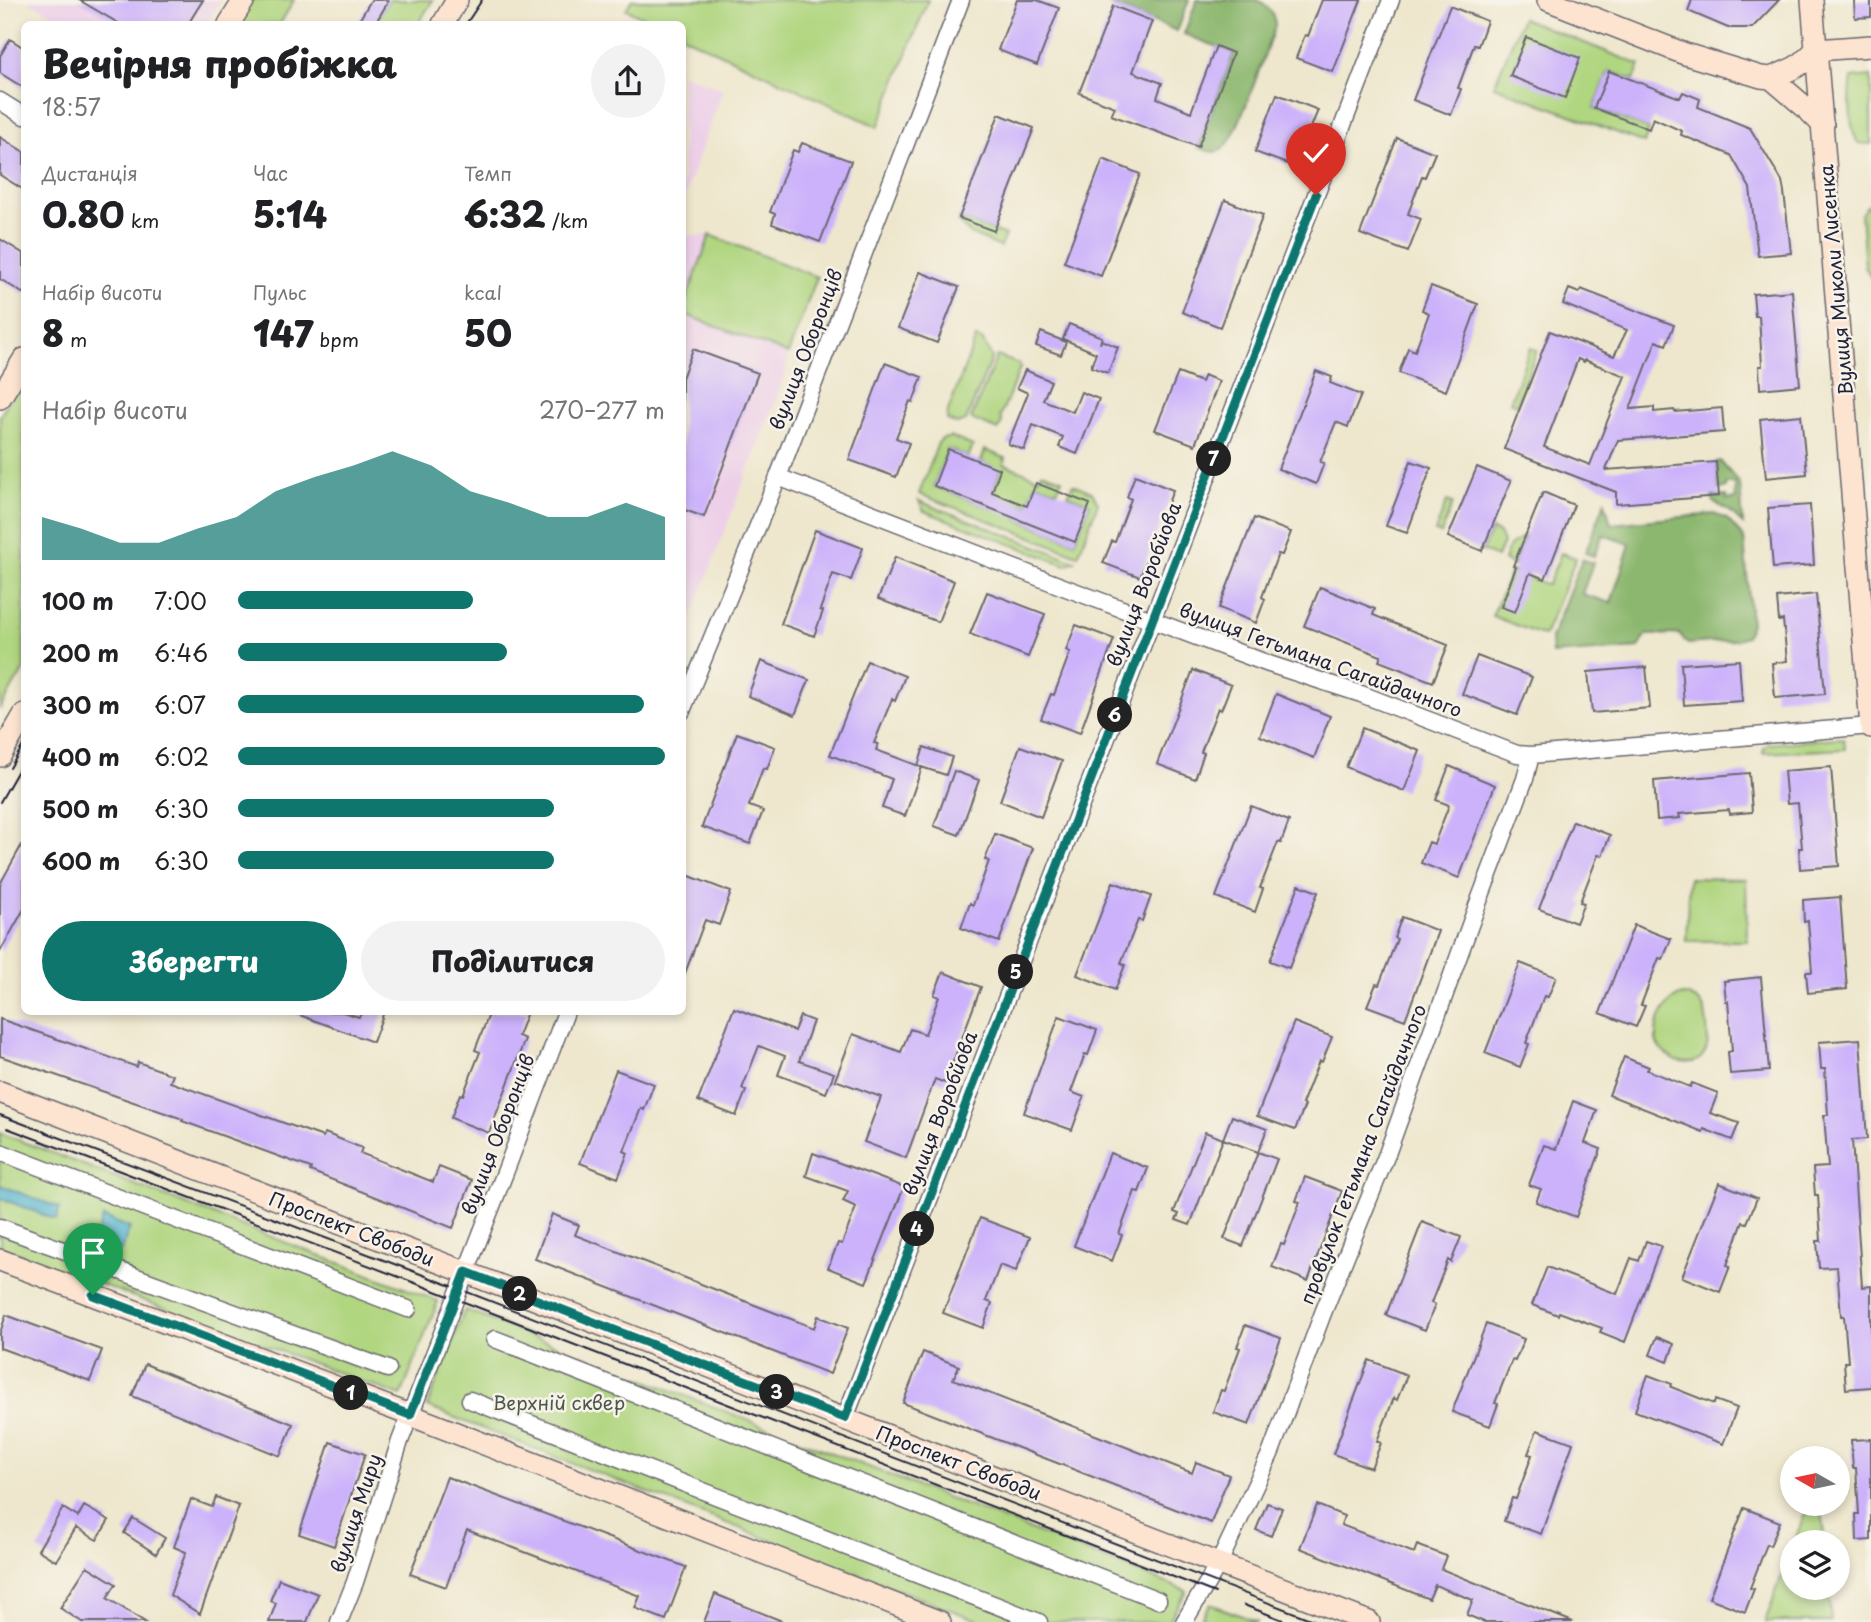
<!DOCTYPE html>
<html lang="uk">
<meta charset="utf-8">
<style>
:root{--surface:#fff;--page:#f2f2f2;--text:#202124;--muted:#757577;--accent:#0f766e}
body{margin:0;font-family:"Playpen Sans",sans-serif;background:var(--page);color:var(--text);height:100vh;display:flex;flex-direction:column;font-size:26px;white-space:nowrap}
*{box-sizing:border-box;margin:0}
p{font-size:23px;color:var(--muted)}
.icon{flex:none;width:38px;height:38px;fill:none;stroke:currentColor;stroke-width:2;stroke-linecap:round;stroke-linejoin:round}
.map{position:relative;flex:1;overflow:hidden}
.drawer{position:absolute;left:21px;top:21px;width:665px;height:994px;display:flex;flex-direction:column;background:var(--surface);border-radius:10px;box-shadow:0 4px 10px #0003}
.drawer>*{flex:none}
.needle{width:46px;rotate:279deg}
.controls{position:absolute;left:1780px;top:1446px;display:grid;gap:14px}
.controls a{display:grid;place-items:center;width:70px;height:70px;border-radius:50%;background:var(--surface);box-shadow:0 4px 10px #0003;font-size:35px}
.pin{position:absolute;display:grid;place-items:center;width:60px;height:60px;color:#fff;margin:-72px -30px;border-radius:50% 50% 50% 0;rotate:-45deg;box-shadow:0 0 7px #0007}
.pin .icon{rotate:45deg}
.km{position:absolute;width:35px;height:35px;margin:-18px;border-radius:50%;background:#222;color:#fff;font-size:19px;line-height:35px;text-align:center}
.round{display:grid;place-items:center;flex:none;width:74px;height:74px;border-radius:37px;background:var(--page)}
.summary{display:flex;align-items:center;justify-content:space-between;height:119px;padding:0 21px}
h1{font-size:38px;font-weight:800;line-height:52px}
.stats{display:grid;grid-template-columns:repeat(3,1fr);gap:10px;height:119px;padding:7px 21px}
.stats div{display:grid;align-content:center}
.stats b{font-size:35px;font-weight:800}
.stats small{font-size:19px;font-weight:400}
.stats p{font-size:19px}
.chart{height:196px;padding:14px 21px}
.chart p{display:flex;justify-content:space-between}
.chart svg{width:100%;height:126px;margin-top:7px;fill:var(--accent);opacity:.7}
.button{display:flex;gap:14px;margin-top:auto;padding:14px 21px}
.button a{flex:1;height:80px;border-radius:42px;background:var(--accent);color:#fff;font-size:28px;font-weight:800;line-height:80px;text-align:center}
.button a+a{background:var(--page);color:var(--text)}
ul{padding:0 21px;list-style:none;font-size:23px}
li{display:grid;grid-template-columns:112px 84px 1fr;align-items:center;height:52px}
li i{height:18px;border-radius:9px;background:var(--accent)}
.map>svg:first-child{display:block}
.built{fill:#edd0e8}
.green{fill:#b0d680;stroke:#697c5e;stroke-width:2}
.forest{fill:#8cb76e;stroke:#576c54;stroke-width:2}
.water{fill:#50b4cf;stroke:#396b85;stroke-width:2}
.building{fill:#ccb2fb;fill-rule:evenodd}
.lines{fill:none;stroke-linecap:round;stroke-linejoin:round}
.street-casing{stroke:#69676e;stroke-width:19}
.secondary-casing{stroke:#69676e;stroke-width:24}
.street{stroke:#fff;stroke-width:16}
.secondary{stroke:#fde4d1;stroke-width:21}
.tram{stroke:#22223b;stroke-width:2}
.route-casing{stroke:#fff;stroke-width:14}
.route{stroke:#0f766e;stroke-width:9}
.labels{text-anchor:middle;dominant-baseline:central;stroke-width:5;stroke-linejoin:round;paint-order:stroke}
.street-label{font-size:19px;fill:#22223b;stroke:#f7f3e8}
.park-label{font-size:19px;fill:#4d5850;stroke:#f7f3e8}
</style>
<div class="map">
<svg width="1871" height="1622" viewBox="0 0 1871 1622">
<rect width="100%" height="100%" fill="#f7f3e8"/>
<filter id="ink" filterUnits="userSpaceOnUse"><feTurbulence type="fractalNoise" baseFrequency=".0143" numOctaves="2"/><feDisplacementMap in="SourceGraphic" scale="14" xChannelSelector="R" yChannelSelector="G"/><feConvolveMatrix kernelMatrix="1 2 1 2 8 2 1 2 1" color-interpolation-filters="sRGB"/></filter>
<filter id="wash" filterUnits="userSpaceOnUse"><feTurbulence type="fractalNoise" baseFrequency=".00686" numOctaves="4" result="noise"/><feDisplacementMap in="SourceGraphic" scale="28" xChannelSelector="R" yChannelSelector="G"/><feGaussianBlur stdDeviation="1.57" result="paint"/><feColorMatrix in="noise" values="0 0 0 0 0 0 0 0 0 0 0 0 0 0 0 0 0 1.4 0 .05"/><feComposite in="paint" operator="in"/></filter>
<g filter="url(#wash)">
<rect width="100%" height="100%" fill="#eee7cd"/>
<!-- built -->
<path class="built" d="M27 0H221L206 24H69Z
M683 74 723 89 683 200 682 74Z
M710 235 817 277 788 354 785 375 683 639V236Z"/>
<!-- green -->
<path class="green" d="M249 0H294L280 24H234Z
M389 0H433L418 24H375Z
M632 0H928L878 127 683 36 682 24H658L626 9Z
M1522 18 1640 65 1634 80 1609 71 1594 108 1649 129 1644 143 1494 86Z
M1871 76V144L1858 143C1849 129 1849 94 1852 78Z
M1871 205V277L1865 267 1861 214 1867 206Z
M959 218 1005 235 1000 247 972 235 959 223Z
M710 235 817 277 788 354 687 315 684 306Z
M976 338 982 340 992 357 966 421 957 424 947 420 948 411Z
M1530 348 1537 350 1516 405 1510 402Z
M997 356 1019 364 1020 368 1000 417 1002 422 998 430 971 419Z
M24 376V669L0 708V416Z
M951 437 973 446 968 457 948 449 934 486 993 509 992 492 1000 470 981 462 985 450 1005 458 1004 464 1039 478 1042 472 1062 479 1057 491 1036 483 1027 506 1021 504 1016 519 1075 542 1090 504 1068 495 1073 484 1092 492 1098 503 1078 555 919 494 938 443 942 439Z
M919 501 1075 561 1066 565 924 511Z
M1447 501 1453 503 1441 534 1435 532Z
M1491 530 1499 533 1503 543 1497 557 1482 551Z
M1525 536 1513 566 1504 560 1509 546Z
M1561 553 1576 558 1544 636 1492 616 1511 571 1548 585Z
M1837 738 1844 739 1845 749 1763 753 1764 748 1769 744Z
M1689 878 1746 879 1747 941H1686Z
M1683 995C1689 996 1697 999 1702 1005 1706 1010 1706 1019 1707 1026 1707 1032 1709 1041 1707 1047 1701 1067 1681 1066 1667 1055 1662 1051 1656 1046 1656 1038 1655 1022 1666 999 1683 995Z
M0 1133 438 1301 401 1396 0 1247Z
M465 1310 1187 1591 1168 1622H982L427 1407Z
M1813 1505 1822 1508 1824 1531 1812 1542H1794L1806 1511Z
M1792 1548V1587H1828L1831 1622H1765Z
M1210 1604 1258 1622H1199Z"/>
<!-- forest -->
<path class="forest" d="M1099 0H1189L1177 31Z
M1197 0C1211 0 1242 0 1255 0 1268 3 1275 15 1275 26 1266 49 1238 136 1224 148 1215 155 1207 151 1198 147L1233 53 1184 34Z
M1720 461 1740 484 1743 524 1729 511 1714 502 1712 497 1726 496 1727 500 1736 499 1735 483 1726 484V488L1718 489 1716 462Z
M1605 502 1611 524 1714 514 1727 519 1744 538 1751 624 1746 636 1734 640 1688 644 1679 634 1646 635 1639 648 1552 654 1551 638 1582 559 1593 563 1582 594 1611 603 1630 544 1603 535 1594 556 1585 553Z"/>
<!-- water -->
<path class="water" d="M0 1185 60 1208 56 1220 0 1198Z
M103 1217 130 1228 121 1251 94 1240Z"/>
<g id="blocks">
<!-- building -->
<path class="building" d="M79 0H203L188 24H120Z
M371 0H389L375 24H357Z
M1017 0H1037L1059 8 1037 65 998 50Z
M1322 0H1361L1333 72 1296 58 1305 35 1308 36Z
M1692 0H1779L1752 28H1728L1688 11Z
M1854 0H1871V17L1855 18Z
M1113 6 1152 21 1133 72 1162 83 1157 98 1191 112 1216 46 1233 53 1198 147 1111 115 1115 107 1079 93Z
M1450 6 1487 21 1478 46 1474 45 1458 88 1461 89 1451 115 1413 100Z
M1526 37 1580 58 1565 98 1510 76Z
M10 39 24 48V88L0 73V56Z
M1609 71 1680 98 1683 92 1700 99 1698 107 1750 128 1782 181 1784 192 1791 253 1758 256 1750 188 1731 155 1681 135 1682 131 1653 118 1649 129 1594 108Z
M1277 94 1318 110 1295 167 1255 152Z
M999 114 1034 128 994 231 959 218Z
M0 137 24 152V190L0 175Z
M1397 138 1435 153 1425 177 1422 176 1408 214 1421 219 1408 252 1360 234Z
M802 143 851 161 820 242 772 224 775 214 770 212 793 150 798 152Z
M1103 159 1140 174 1101 276 1064 262Z
M1225 200 1263 215 1220 327 1182 312Z
M0 239 24 254V294L0 279Z
M920 272 959 287 937 343 898 328Z
M1431 286 1478 304 1446 391 1399 373 1408 348 1415 351 1429 313 1422 310Z
M1569 289 1579 293 1581 289 1674 325 1666 345 1656 341 1630 409 1654 407V412L1674 410 1675 412 1722 408 1724 432 1618 440 1606 470 1716 462 1719 496 1616 504V492L1504 449 1550 331 1614 356 1627 330 1563 304ZM1578 359 1584 362 1585 360 1625 376 1590 465 1544 447Z
M1792 291 1800 385 1760 389 1759 366H1762L1759 316H1755L1753 294Z
M1069 324 1102 337 1100 344 1101 340 1118 347 1108 373 1091 367 1096 353 1063 339Z
M1041 332 1066 342 1061 355 1036 346Z
M693 349 758 373 704 517 682 509V378Z
M885 363 922 377 913 402 910 401 896 438 909 443 896 477 849 460Z
M1025 370 1051 381 1043 400 1073 412 1081 392 1099 399 1077 454 1059 447 1063 437 1033 425 1024 450 1008 444 1028 393 1017 388Z
M1316 371 1332 377 1330 383 1361 395 1348 427 1336 422 1320 462 1324 463 1316 484 1278 469Z
M1178 373 1201 382 1204 375 1219 381 1195 445 1155 430Z
M1801 415 1807 474 1766 478 1760 419Z
M948 449 1000 469 992 492 1027 506 1036 483 1090 504 1075 542 934 486Z
M1411 461 1431 468 1407 533 1386 526Z
M1477 467 1511 481 1482 551 1448 537Z
M1135 475 1173 490 1140 577 1103 563 1112 541 1115 542 1131 499 1127 497Z
M1543 492 1574 505 1545 579 1530 573 1515 612 1501 607 1516 567 1513 566Z
M1810 505 1814 565 1773 568 1768 508Z
M1254 518 1291 532 1282 555 1278 554 1262 597 1265 599 1256 623 1219 608Z
M815 530 863 548 851 580 833 574 820 610 823 611 814 636 781 624Z
M895 557 954 581 938 622 878 599Z
M1320 587 1375 609 1373 615 1448 645 1433 682 1379 661 1381 656 1304 626Z
M987 592 1045 614 1028 657 970 634Z
M1816 594 1825 694 1775 698 1772 663 1787 661 1783 620 1779 621 1777 598Z
M1076 625 1114 639 1080 733 1041 719 1051 694 1054 695 1070 652 1066 650Z
M1477 656 1532 677 1517 715 1462 694Z
M1739 660 1742 701 1684 705 1681 664Z
M761 661 809 680 795 715 748 696Z
M867 661 905 676 895 701 892 699 874 743 878 744 876 750 922 767 905 816 882 808 892 779 830 755Z
M1646 667 1650 708 1592 713 1588 672Z
M1193 670 1231 685 1221 710 1218 708 1201 752 1204 753 1195 779 1157 764Z
M1276 694 1330 716 1314 758 1260 736Z
M1362 728 1420 751 1404 791 1346 767Z
M737 733 775 747 767 769 763 768 749 806 763 811 750 844 702 827Z
M1020 746 1062 761 1041 817 1000 801Z
M924 747 952 757 946 775 918 766Z
M1449 766 1495 785 1459 878 1421 863 1429 842 1434 844 1449 805 1436 800Z
M1831 767 1839 866 1800 869 1799 848H1802L1798 803 1787 804 1784 771Z
M954 771 979 780 959 835 934 826Z
M1749 773 1752 812 1730 814 1729 810 1679 814 1680 818 1657 820 1654 781Z
M1251 806 1289 821 1281 843 1278 842 1260 888 1263 889 1255 912 1216 897Z
M1573 821 1610 835 1602 856 1598 855 1580 902 1584 903 1576 923 1539 909Z
M995 834 1033 848 999 942 961 928 970 903 973 905 989 861 985 860Z
M24 841V909L0 952V884Z
M682 873 731 892 719 925 705 920 684 976Z
M1113 882 1151 896 1142 921 1138 920 1121 963 1125 965 1115 990 1077 975Z
M1299 885 1318 892 1289 968 1270 961Z
M1840 897 1847 989 1808 993 1806 972H1812L1808 921 1804 922 1803 900Z
M1402 917 1438 931 1405 1020 1367 1006 1376 984 1379 985 1397 939 1394 938Z
M1634 925 1671 939 1663 959 1659 958 1641 1005 1645 1006 1636 1027 1600 1013Z
M1520 963 1556 977 1548 997 1544 996 1526 1043 1529 1044 1520 1067 1485 1053Z
M943 972 981 987 945 1083 935 1079 906 1158 864 1142 881 1097 835 1080 853 1034 901 1052 910 1029 925 1034 939 997 934 995Z
M1761 977 1769 1071 1730 1074 1728 1052 1732 1051 1728 1001H1726L1724 981Z
M734 1008 794 1031 800 1016 813 1021 799 1061 834 1073 826 1093 778 1075 785 1056 759 1046 742 1089 746 1091 736 1116 698 1101Z
M294 1012H343L359 1017 362 1012H384L373 1042 294 1013Z
M490 1012H527L518 1036 525 1039 489 1133 451 1118 460 1094 463 1095 480 1052 475 1050Z
M1059 1016 1097 1030 1088 1055 1085 1054 1071 1092 1084 1097 1072 1130 1024 1113Z
M0 1019 137 1067 138 1062 173 1075 170 1082 323 1137 325 1133 362 1148 360 1153 433 1182 439 1167 472 1180 453 1228 310 1171 311 1168 182 1121 183 1119 0 1056Z
M1294 1022 1332 1037 1322 1062 1319 1061 1302 1104 1305 1105 1295 1130 1257 1116Z
M1860 1039 1867 1139 1852 1140 1862 1287 1871 1286V1387L1846 1389 1844 1362H1848L1844 1316H1841L1837 1267 1819 1268 1817 1241H1821L1818 1195H1815L1813 1168 1828 1167 1824 1115H1828L1825 1069H1821L1819 1042Z
M1624 1057 1649 1067 1647 1070 1690 1087 1692 1083 1718 1093 1710 1113 1739 1123 1732 1140 1704 1129 1703 1132 1609 1095Z
M616 1070 654 1084 644 1110 641 1108 624 1151 628 1153 618 1178 580 1163Z
M1573 1101 1597 1110 1585 1143 1601 1149 1576 1217 1536 1202 1541 1189 1529 1185 1544 1145 1556 1149Z
M1232 1116 1267 1129 1258 1152 1223 1139Z
M1205 1132 1223 1139 1190 1225 1176 1220 1179 1214 1174 1212Z
M1258 1152 1277 1159 1243 1246 1224 1239Z
M813 1153 904 1187 866 1283 828 1268 838 1243 842 1244 856 1207 843 1201 848 1191 806 1176Z
M1110 1153 1148 1168 1139 1192 1135 1191 1119 1234 1122 1235 1112 1261 1074 1246Z
M1305 1177 1342 1191 1308 1281 1272 1267 1281 1244 1284 1245 1300 1202 1296 1201Z
M1719 1183 1757 1198 1747 1223 1743 1222 1727 1265 1730 1266 1720 1292 1682 1277Z
M552 1214 579 1225 575 1235 814 1328 818 1316 848 1328 830 1374 535 1259Z
M980 1218 1030 1237 1016 1271 1000 1265 986 1301 992 1303 983 1328 943 1313Z
M1422 1222 1461 1237 1451 1262 1448 1260 1431 1303 1435 1305 1425 1330 1386 1315Z
M1646 1241 1661 1246 1625 1342 1600 1332 1602 1328 1559 1312 1558 1315 1532 1305 1547 1267 1617 1294 1631 1258 1639 1261Z
M6 1315 102 1350 90 1381 0 1348V1333Z
M1486 1324 1524 1339 1515 1361 1512 1360 1495 1403 1498 1404 1490 1426 1452 1412Z
M1245 1325 1281 1338 1249 1425 1213 1412 1221 1390 1224 1391 1240 1348 1237 1347Z
M1657 1337 1674 1344 1668 1362 1650 1355Z
M923 1352 959 1366 953 1379 1192 1473 1196 1462 1229 1475 1211 1523 903 1403Z
M1369 1360 1407 1375 1397 1400 1394 1398 1377 1441 1381 1443 1371 1468 1333 1454Z
M145 1364 293 1424 280 1456 132 1396Z
M1648 1375 1672 1384 1671 1387 1714 1404 1715 1400 1737 1408 1723 1444 1635 1411Z
M1537 1430 1573 1443 1541 1534 1504 1521 1512 1498 1516 1499 1532 1455 1528 1454Z
M1871 1439V1540L1857 1541 1856 1514H1859L1856 1468H1853L1851 1440Z
M330 1442 365 1454 334 1546 299 1534Z
M447 1477 686 1567 666 1620 635 1608 640 1596 467 1530 446 1587 410 1574Z
M216 1497 239 1506 200 1614 170 1595 186 1552 174 1547 191 1499 212 1507Z
M1267 1503 1282 1508 1271 1536 1256 1530Z
M1317 1505 1344 1516 1341 1525 1414 1553 1417 1545 1446 1556 1441 1569 1573 1622H1484L1467 1615 1473 1600 1435 1585 1429 1599 1300 1548Z
M84 1506 109 1520 97 1540 76 1528 56 1561 38 1550 63 1508 78 1517Z
M1744 1508 1780 1522 1770 1546 1767 1544 1750 1588 1754 1589 1745 1612 1709 1598Z
M133 1518 165 1538 156 1554 124 1533Z
M87 1566 116 1584 107 1598 145 1622H82L60 1608Z
M279 1579 318 1594 307 1622H269L276 1603 270 1601Z
M715 1594 782 1621V1622H704Z"/>
</g>
</g>
<g filter="url(#ink)">
<use href="#blocks" fill-opacity="0" stroke="#69676e" stroke-width="2"/>
<g class="lines">
<defs>
<path id="street" d="M0 101 24 116
M778 477 1066 588 1269 664 1361 694 1517 754 1531 755 1871 726
M682 711 778 477 961 0
M0 1152 408 1309
M0 1227 388 1369
M495 1339 1158 1600
M470 1400 1039 1622
M845 1418 1391 0
M339 1622 355 1582 400 1441 506 1170 566 1012
M1184 1622 1219 1563 1271 1452 1323 1313 1387 1154 1474 914 1525 779 1531 755"/>
<path id="secondary" d="M1548 0 1685 54 1761 77 1771 78 1794 68 1802 63 1816 50 1871 46
M1812 0 1871 727
M229 24 244 0
M443 24 457 0
M1771 78 1805 107 1823 125
M0 398 24 359
M0 756 24 715
M0 1092 1369 1622
M0 1260 410 1415 940 1622"/>
</defs>
<!-- street casing -->
<use href="#street" class="street-casing"/>
<!-- secondary casing -->
<use href="#secondary" class="secondary-casing"/>
<!-- street -->
<use href="#street" class="street"/>
<!-- secondary -->
<use href="#secondary" class="secondary"/>
<!-- tram -->
<path class="tram" d="M466 24 482 0
M10 768 24 744
M0 802 24 760
M0 1115 418 1273 1318 1622
M7 1128 415 1283 1215 1593
M1244 1605 1288 1622"/>
</g>
</g>
<g class="lines" filter="url(#ink)">
<defs>
<path id="route" d="M93 1295 410 1415 466 1272 668 1351 845 1418 1316 195"/>
</defs>
<!-- route casing -->
<use href="#route" class="route-casing"/>
<!-- route -->
<use href="#route" class="route"/>
</g>
<g class="labels">
<!-- street labels -->
<g class="street-label">
<text transform="translate(1835 280) rotate(-95)">Вулиця Миколи Лисенка</text>
<text transform="translate(805 349) rotate(-69)">вулиця Оборонців</text>
<text transform="translate(1143 584) rotate(-69)">вулиця Воробйова</text>
<text transform="translate(1321 659) rotate(20)">вулиця Гетьмана Сагайдачного</text>
<text transform="translate(939 1113) rotate(-69)">вулиця Воробйова</text>
<text transform="translate(497 1134) rotate(-69)">вулиця Оборонців</text>
<text transform="translate(1362 1154) rotate(-69)">провулок Гетьмана Сагайдачного</text>
<text transform="translate(352 1228) rotate(21)">Проспект Свободи</text>
<text transform="translate(959 1462) rotate(21)">Проспект Свободи</text>
<text transform="translate(355 1513) rotate(-72)">вулиця Миру</text>
</g>
<!-- park labels -->
<g class="park-label">
<text x="559" y="1402">Верхній сквер</text>
</g>
</g>
</svg>
<div class="controls">
<a><svg class="needle" viewBox="-14 -14 28 28"><path d="M0-13l5 13h-10z" fill="#e53935"/><path d="M0 13l5-13h-10z" fill="#757577"/></svg></a>
<a><svg class="icon" aria-label="layers" viewBox="0 0 24 24"><path d="M12 4l9 5-9 5-9-5zM3 14l9 5 9-5"/></svg></a>
</div>
<div class="pin" style="left:93px;top:1295px;background:#1e9e55"><svg class="icon" aria-label="arrive" viewBox="0 0 24 24"><path d="M6 21V4h12l-3 4 3 4H6"/></svg></div>
<div class="pin" style="left:1316px;top:195px;background:#d93025"><svg class="icon" aria-label="check" viewBox="0 0 24 24"><path d="M5 12l5 5 9-10"/></svg></div>
<b class="km" style="left:351px;top:1393px">1</b>
<b class="km" style="left:520px;top:1294px">2</b>
<b class="km" style="left:777px;top:1392px">3</b>
<b class="km" style="left:917px;top:1229px">4</b>
<b class="km" style="left:1016px;top:972px">5</b>
<b class="km" style="left:1115px;top:715px">6</b>
<b class="km" style="left:1214px;top:459px">7</b>
<section class="drawer">
<div class="summary"><div><h1>Вечірня пробіжка</h1><p>18:57</p></div><a class="round"><svg class="icon" aria-label="share" viewBox="0 0 24 24"><path d="M12 15V3M7 8l5-5 5 5M5 13v7h14v-7"/></svg></a></div>
<div class="stats">
<div><p>Дистанція</p><b>0.80<small> km</small></b></div>
<div><p>Час</p><b>5:14</b></div>
<div><p>Темп</p><b>6:32<small> /km</small></b></div>
</div>
<div class="stats">
<div><p>Набір висоти</p><b>8<small> m</small></b></div>
<div><p>Пульс</p><b>147<small> bpm</small></b></div>
<div><p>kcal</p><b>50</b></div>
</div>
<div class="chart"><p><span>Набір висоти</span>270–277 m</p>
<svg viewBox="0 0 160 44" preserveAspectRatio="none"><path d="M0 44V29L10 33L20 38L30 38L40 33L50 29L60 20L70 15L80 11L90 6L100 11L110 20L120 24L130 29L140 29L150 24L160 29V44z"/></svg>
</div>
<ul>
<li><b>100 m</b>7:00<i style="width:55%"></i></li>
<li><b>200 m</b>6:46<i style="width:63%"></i></li>
<li><b>300 m</b>6:07<i style="width:95%"></i></li>
<li><b>400 m</b>6:02<i style="width:100%"></i></li>
<li><b>500 m</b>6:30<i style="width:74%"></i></li>
<li><b>600 m</b>6:30<i style="width:74%"></i></li>
</ul>
<div class="button"><a>Зберегти</a><a>Поділитися</a></div>
</section>
</div>
